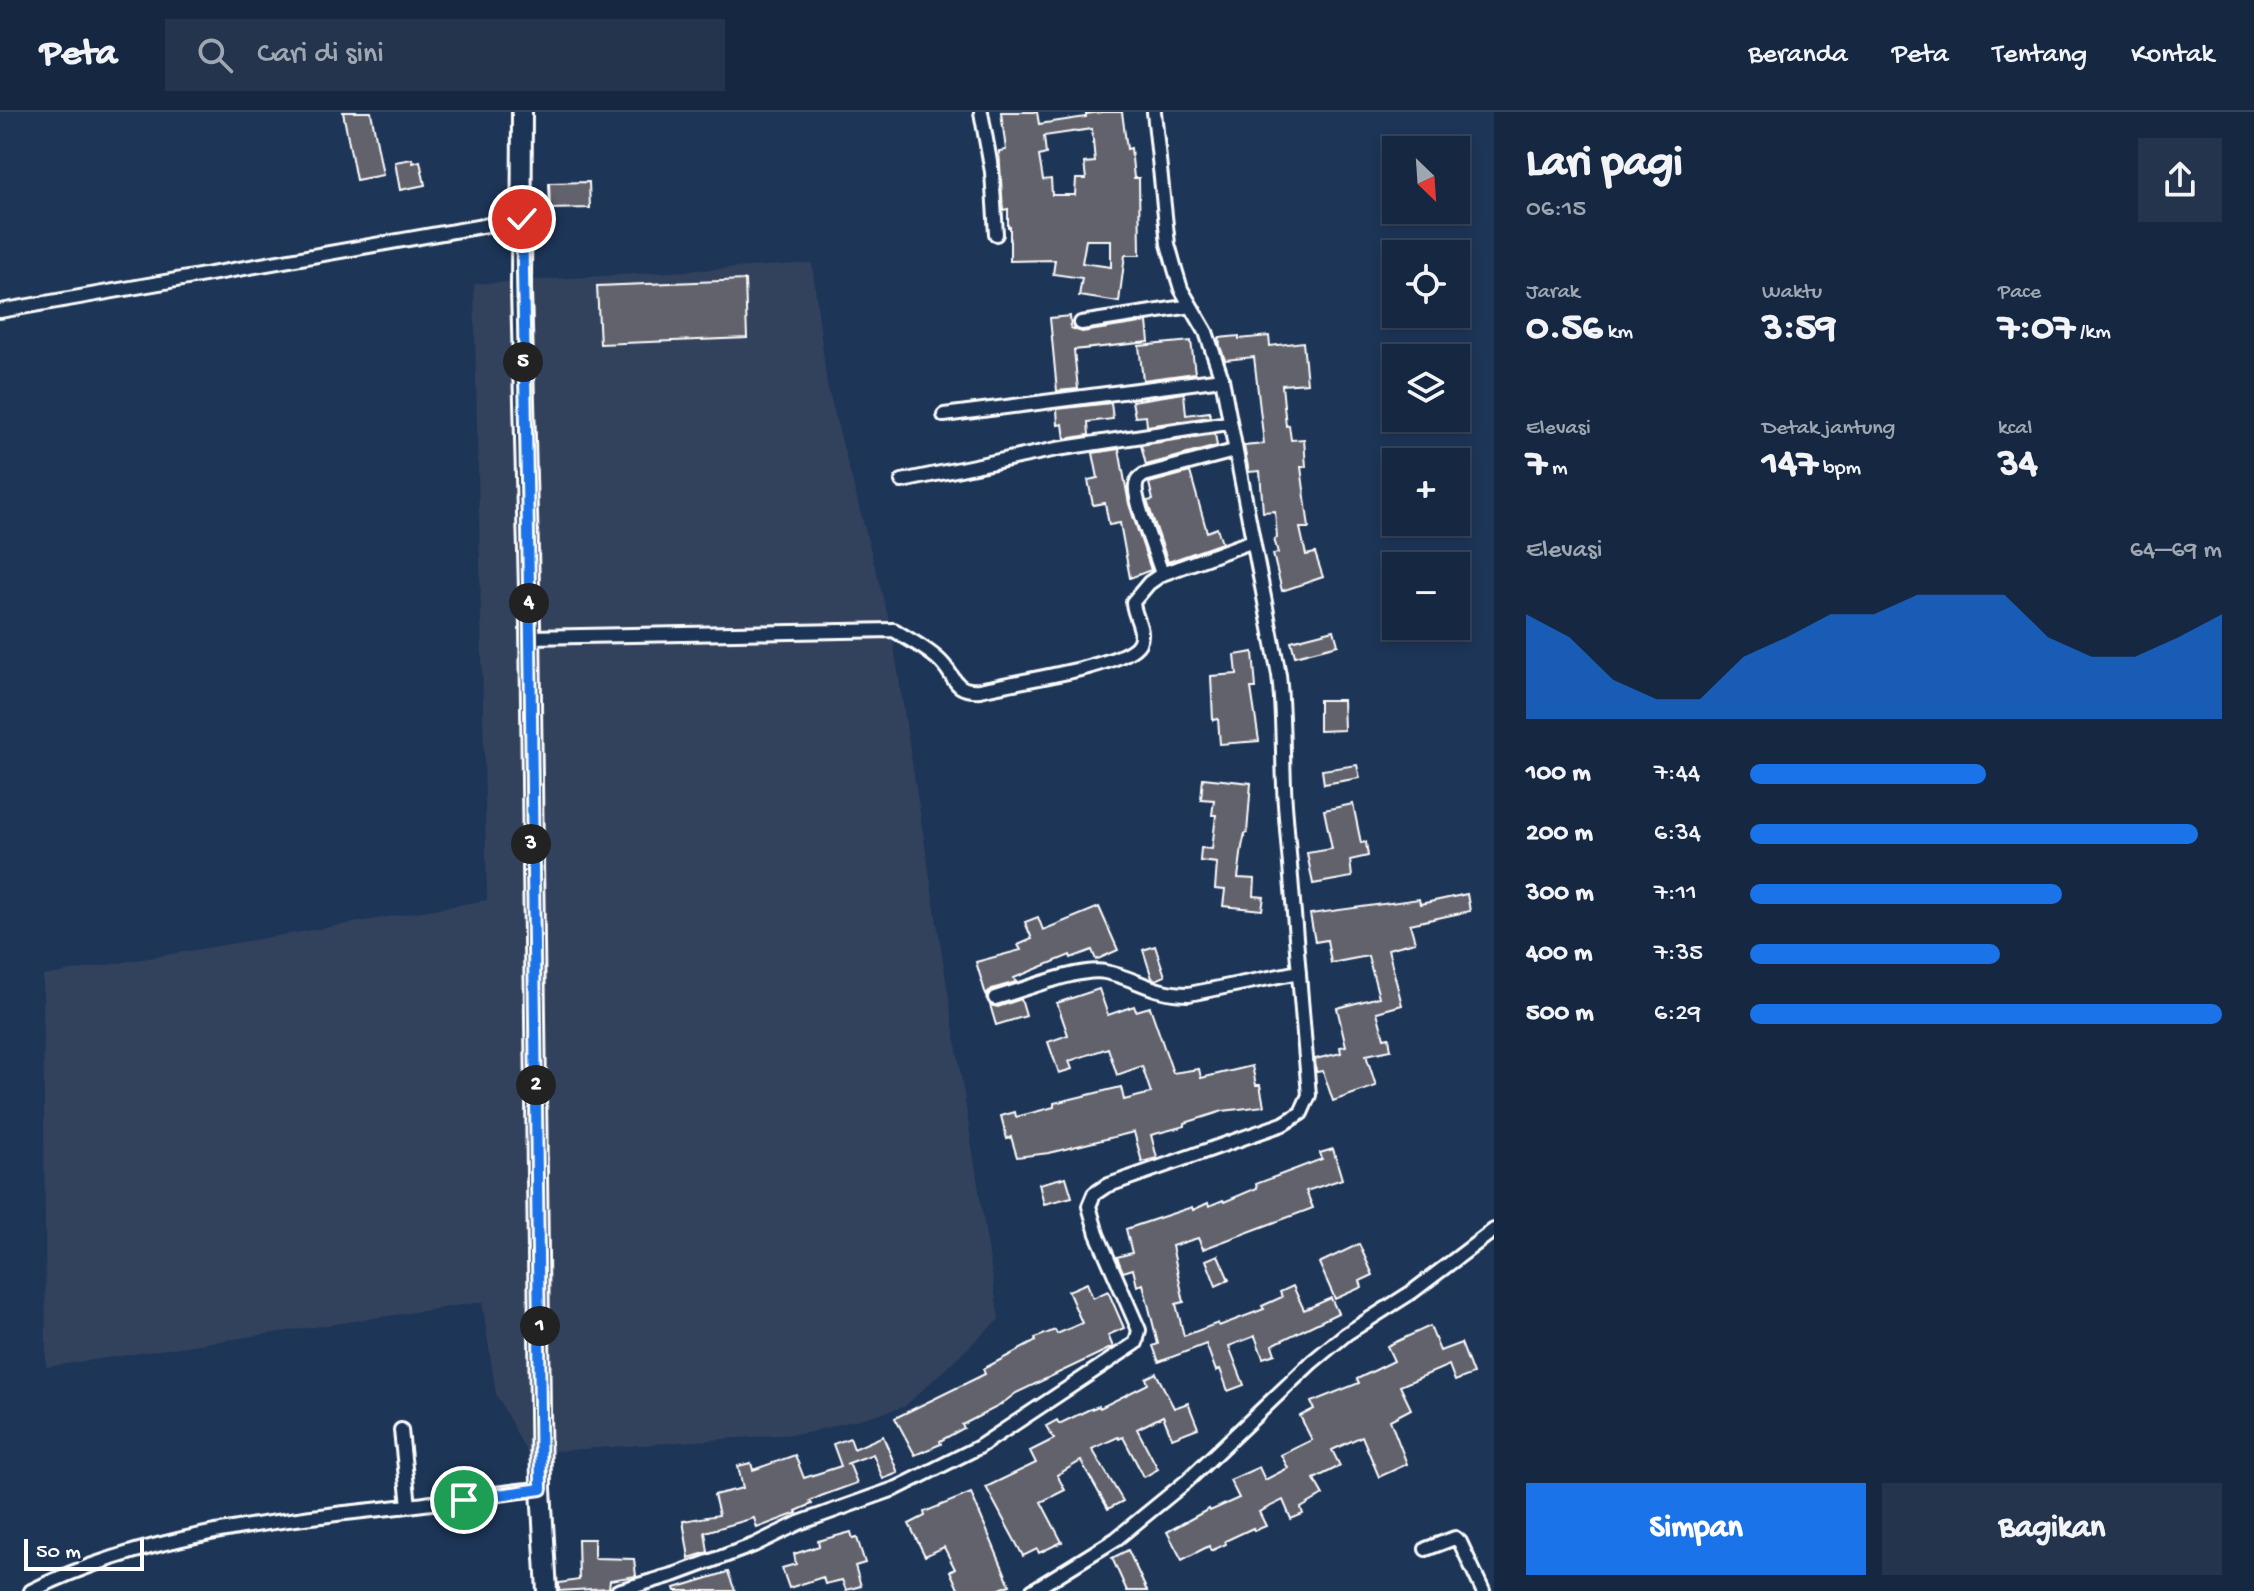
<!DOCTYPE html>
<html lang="id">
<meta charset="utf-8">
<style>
:root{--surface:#162841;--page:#23344c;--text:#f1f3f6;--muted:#9ea6b1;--line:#35445a;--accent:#1a73e8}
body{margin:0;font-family:"Gochi Hand",sans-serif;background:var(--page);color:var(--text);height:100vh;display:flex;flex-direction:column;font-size:30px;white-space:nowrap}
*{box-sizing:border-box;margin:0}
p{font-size:26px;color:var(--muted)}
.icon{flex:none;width:44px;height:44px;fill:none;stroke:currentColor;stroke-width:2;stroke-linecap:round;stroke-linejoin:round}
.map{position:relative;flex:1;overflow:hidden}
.details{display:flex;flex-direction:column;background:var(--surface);width:760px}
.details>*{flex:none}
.needle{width:52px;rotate:155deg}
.tools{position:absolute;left:1382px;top:24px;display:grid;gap:16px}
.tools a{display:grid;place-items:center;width:88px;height:88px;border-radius:0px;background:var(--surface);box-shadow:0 4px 12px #0003,0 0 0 2px var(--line);font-size:40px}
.scale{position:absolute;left:24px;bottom:20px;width:120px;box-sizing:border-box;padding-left:8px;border:4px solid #fff;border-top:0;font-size:22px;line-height:28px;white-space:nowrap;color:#fff;-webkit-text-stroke:6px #1d3557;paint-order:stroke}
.pin{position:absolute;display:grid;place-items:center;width:68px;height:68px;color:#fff;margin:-34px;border:4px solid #fff;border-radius:50%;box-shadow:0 2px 8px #0007}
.km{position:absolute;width:40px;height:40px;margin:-20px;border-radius:50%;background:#222;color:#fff;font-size:22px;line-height:40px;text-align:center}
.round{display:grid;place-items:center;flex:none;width:84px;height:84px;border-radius:0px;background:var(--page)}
.summary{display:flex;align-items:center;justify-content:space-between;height:136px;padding:0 32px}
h1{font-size:44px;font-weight:700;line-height:60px}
.figures{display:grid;grid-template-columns:repeat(3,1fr);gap:12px;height:136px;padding:8px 32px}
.figures div{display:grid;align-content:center}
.figures b{font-size:40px;font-weight:700}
.figures small{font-size:22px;font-weight:400}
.figures p{font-size:22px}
.chart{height:224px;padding:16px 32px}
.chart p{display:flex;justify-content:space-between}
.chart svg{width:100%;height:144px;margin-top:8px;fill:var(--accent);opacity:.7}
.cta{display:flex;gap:16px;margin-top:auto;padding:16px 32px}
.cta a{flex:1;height:92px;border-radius:0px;background:var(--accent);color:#fff;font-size:32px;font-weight:700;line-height:92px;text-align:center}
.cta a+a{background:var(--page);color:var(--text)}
ul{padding:0 32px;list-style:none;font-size:26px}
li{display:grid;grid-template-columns:128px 96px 1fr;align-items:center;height:60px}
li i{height:20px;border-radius:10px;background:var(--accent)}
header{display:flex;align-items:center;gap:48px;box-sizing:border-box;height:112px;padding:0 40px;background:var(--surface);border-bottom:2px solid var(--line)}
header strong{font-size:38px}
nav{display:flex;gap:44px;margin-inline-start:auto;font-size:28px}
.search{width:560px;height:72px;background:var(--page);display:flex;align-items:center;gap:20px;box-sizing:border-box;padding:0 28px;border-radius:0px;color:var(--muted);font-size:30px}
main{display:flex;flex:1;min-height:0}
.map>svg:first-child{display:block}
.built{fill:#32425d}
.building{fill:#62626c;stroke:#fff;stroke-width:2;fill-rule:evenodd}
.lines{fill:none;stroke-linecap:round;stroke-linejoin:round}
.street-casing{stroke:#fff;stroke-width:18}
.secondary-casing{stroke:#fff;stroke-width:24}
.street{stroke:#1d3557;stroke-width:12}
.secondary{stroke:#1d3557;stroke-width:18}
.route-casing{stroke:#fff;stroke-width:16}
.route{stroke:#1a73e8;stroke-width:10}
</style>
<header>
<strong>Peta</strong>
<div class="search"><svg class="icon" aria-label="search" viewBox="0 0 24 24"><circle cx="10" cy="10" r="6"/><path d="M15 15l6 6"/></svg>Cari di sini</div>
<nav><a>Beranda</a><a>Peta</a><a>Tentang</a><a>Kontak</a></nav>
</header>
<main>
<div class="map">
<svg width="1494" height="1479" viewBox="0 0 1494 1479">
<rect width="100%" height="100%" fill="#1d3557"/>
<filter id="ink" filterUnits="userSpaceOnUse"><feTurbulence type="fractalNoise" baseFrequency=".0125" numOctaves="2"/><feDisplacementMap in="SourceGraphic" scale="16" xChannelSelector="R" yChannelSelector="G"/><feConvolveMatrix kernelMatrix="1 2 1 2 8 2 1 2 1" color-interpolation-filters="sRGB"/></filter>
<g filter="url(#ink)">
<!-- built -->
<path class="built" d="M812 151 827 273 891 516 999 1207 904 1295 807 1321 527 1341 496 1282 482 1190 46 1255 43 864 487 788 474 172Z"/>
<!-- building -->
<path class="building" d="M343 0H371L383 63 356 68Z
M1001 0H1037L1039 12 1086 5V2L1102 0H1122L1127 37 1131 36 1134 66H1139L1140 143H1125L1119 190 1079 184 1082 166 1053 162 1055 148 1010 149V115H1008V97L1003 98 1000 53 999 39 1006 38ZM1092 17 1095 50 1084 51 1086 67H1076L1075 83H1052L1051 67 1043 68 1039 44 1046 42 1044 24ZM1086 128H1111V155L1082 151Z
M412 47 413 51 420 49 425 73 400 78 395 50Z
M589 70 590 96 550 97 549 71Z
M745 168 747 226 600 232 597 174Z
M1070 204 1071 216 1082 220 1147 210 1149 230 1074 238 1078 277 1057 279 1050 206Z
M1239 224V227L1269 224 1270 234 1303 230 1307 271 1282 273 1286 314 1289 313 1291 328 1304 327 1306 355H1301L1309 416H1300L1306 443 1315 441 1323 465 1282 479 1273 442 1278 441 1274 427 1277 426 1275 399 1263 400 1260 359 1249 360 1244 334 1264 332 1254 245 1225 248 1220 234 1219 226Z
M1191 229 1195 261 1143 268 1139 234Z
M1184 281 1186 303 1210 300V305L1147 314 1146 304 1135 305 1132 289Z
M1111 291 1113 307 1088 310 1089 323 1065 327 1063 312 1058 313 1057 297Z
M1215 322 1217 334 1146 353 1141 333Z
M1119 337 1129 392 1151 458 1130 466 1120 411 1109 413 1105 391 1093 393 1088 368 1098 366 1093 341Z
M1190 360 1207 420 1217 416 1222 431 1168 450 1147 389 1153 388 1149 371Z
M1334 518 1338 533 1295 544 1291 529Z
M1253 540 1256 576H1251L1259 629 1220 632 1218 607 1213 608 1211 564 1237 562 1235 543Z
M1319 588H1343L1344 618 1319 619Z
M1357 653 1360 666 1324 672 1322 658Z
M1203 666 1251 671 1247 721H1245L1242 735 1238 766 1255 767 1254 784 1264 785 1262 798 1223 794 1225 778 1215 777 1217 751 1200 749 1201 736 1212 737 1216 703H1212L1214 688 1201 687Z
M1353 692 1361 731 1366 730 1368 744 1350 748 1352 765 1313 772 1307 741 1332 737 1324 698Z
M1467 782 1470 799 1410 812 1415 830 1388 837 1402 893 1377 900 1384 926 1389 925 1391 938 1366 943 1376 974 1333 989 1323 959 1316 960 1315 947 1341 941 1340 935 1346 934 1337 896 1379 885 1368 844 1331 851 1327 828 1315 830 1310 802 1419 787 1420 792Z
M1099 795 1118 838 1096 848 1092 838 1071 846 1070 843 1014 866 1016 870 992 877 986 883 976 850 1021 838 1018 833 1032 827 1025 810 1038 805 1043 818Z
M1155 834 1165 864 1156 868 1152 866 1143 838Z
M1099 877 1108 903 1134 894 1136 899 1150 895 1173 961 1199 957 1201 966 1252 954 1256 973H1260L1264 994 1223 999 1185 1011V1014L1151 1023 1157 1046 1142 1050 1134 1020 1049 1041 1017 1045 1011 1025 1007 1027 1001 1004 1015 1000 1016 1005 1054 995V991L1121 975 1124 988 1151 981 1142 954 1117 963 1108 936 1069 949 1072 957 1059 961 1048 930 1068 923 1057 891Z
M1021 887 1026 904 996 913 990 893 998 895Z
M1333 1037 1342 1067 1306 1079 1313 1096 1203 1137 1198 1126 1172 1134 1184 1190 1176 1192 1184 1224 1218 1211 1219 1214 1264 1197 1262 1194 1282 1185 1280 1180 1293 1174 1304 1198 1331 1186 1338 1201 1272 1233 1275 1242 1263 1246 1255 1224 1229 1234 1244 1273 1228 1279 1220 1257 1216 1259 1206 1232 1159 1250 1153 1234 1158 1232 1143 1172 1137 1174 1133 1157 1123 1160 1117 1145 1132 1141 1126 1117 1192 1095 1193 1098 1208 1091 1209 1094 1223 1088 1224 1090 1257 1076 1256 1072 1322 1047 1320 1041Z
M1066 1065 1072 1085 1044 1092 1039 1072Z
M1359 1132 1373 1163 1360 1169 1362 1175 1335 1187 1319 1151Z
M1218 1143 1229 1168 1216 1174 1206 1148Z
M1087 1171 1093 1186 1108 1179 1124 1216 1108 1223 1113 1235 1016 1281 999 1294 962 1313 964 1316 940 1329 941 1332 915 1343 895 1306 985 1262 983 1257 1036 1229 1035 1226 1055 1218 1057 1222 1082 1211 1068 1179Z
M1430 1214 1440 1239 1461 1231 1473 1262 1455 1269 1449 1253 1400 1274 1411 1297 1390 1308 1407 1352 1379 1365 1362 1324 1332 1338 1340 1354 1314 1367 1323 1383 1301 1396 1303 1402 1291 1407 1283 1388 1259 1400 1266 1414 1254 1419 1253 1416 1225 1429 1226 1432 1211 1439 1209 1434 1182 1448 1167 1420 1209 1397 1210 1399 1239 1386 1230 1368 1259 1355 1265 1368 1288 1356 1281 1343 1312 1328 1300 1304 1314 1297 1311 1290 1359 1271 1357 1267 1394 1249 1387 1234Z
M1156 1261 1174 1296 1188 1291 1198 1316 1172 1326 1163 1304 1137 1317 1158 1357 1144 1365 1123 1325 1119 1327 1118 1325 1092 1337 1123 1389 1108 1397 1081 1349 1057 1363 1065 1378 1041 1390 1062 1430 1039 1441 1037 1437 1023 1444 986 1375 1036 1351 1030 1339 1054 1327 1046 1314 1057 1308 1059 1312 1088 1298 1099 1294 1100 1296 1148 1272 1146 1266Z
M883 1324 898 1361 883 1367 873 1342 846 1352 849 1351 857 1371 821 1384 810 1389 812 1392 796 1399 797 1401 757 1416 754 1406 705 1420 708 1440 689 1446 683 1409 719 1403 714 1383 743 1376 738 1354 751 1351 753 1358 795 1343 804 1366 841 1354 833 1332 850 1326 854 1337Z
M971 1381 1010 1473 995 1479H959L950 1459 955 1457 944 1435 925 1444 909 1412 925 1404 924 1400Z
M851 1420 853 1427 857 1426 865 1451 855 1454 861 1474 846 1478 842 1468 825 1472 823 1465 789 1476 782 1456 796 1452 794 1442 819 1434 818 1429Z
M578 1427H594V1446L634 1447 636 1464 610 1468 609 1476 559 1479V1471L579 1468Z
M1128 1438 1147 1479H1127L1112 1446Z
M728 1460 735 1479H676L675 1476Z"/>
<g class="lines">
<defs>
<path id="street" d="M981 0 992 60 996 122
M0 199 522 107
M1081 211 1191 194
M944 303 1222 267
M902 369 1057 337 1228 311
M1162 462C1157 445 1133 387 1136 373 1137 367 1140 366 1144 363L1234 339
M530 525 894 518C909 528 929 537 942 551 956 566 954 580 980 578 1009 570 1126 555 1139 531 1146 518 1133 503 1133 490L1149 471 1162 462 1253 429
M995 886C1021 879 1080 855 1105 860 1137 866 1151 882 1189 882L1299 860
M401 1318 409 1394
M1426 1437 1455 1426 1460 1430 1483 1479
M31 1479C147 1421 281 1408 408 1394 452 1389 496 1380 541 1377
M618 1479 676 1462 754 1433 799 1411 897 1376 979 1335 1136 1231 1139 1218 1097 1122 1089 1094 1094 1082 1106 1074 1283 1012 1301 1001 1309 983 1285 693C1282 649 1284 607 1279 563L1222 267 1206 220 1181 177 1175 157 1168 132 1154 0
M1032 1479 1116 1427 1187 1369 1312 1250 1346 1222 1412 1180 1494 1118"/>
<path id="secondary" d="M522 0 521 178 530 513 541 1377 547 1479"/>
</defs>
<!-- street casing -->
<use href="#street" class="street-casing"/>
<!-- secondary casing -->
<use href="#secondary" class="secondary-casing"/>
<!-- street -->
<use href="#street" class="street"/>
<!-- secondary -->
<use href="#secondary" class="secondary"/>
</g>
</g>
<g class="lines" filter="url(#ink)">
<defs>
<path id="route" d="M464 1388 541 1377 530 525 522 107"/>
</defs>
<!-- route casing -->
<use href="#route" class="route-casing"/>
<!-- route -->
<use href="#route" class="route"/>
</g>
</svg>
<div class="tools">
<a><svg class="needle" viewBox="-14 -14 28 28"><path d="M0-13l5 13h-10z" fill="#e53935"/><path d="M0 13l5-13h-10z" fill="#9ea6b1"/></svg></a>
<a><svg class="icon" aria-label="locate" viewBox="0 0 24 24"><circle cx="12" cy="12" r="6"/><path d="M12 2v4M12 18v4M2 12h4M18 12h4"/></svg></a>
<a><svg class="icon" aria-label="layers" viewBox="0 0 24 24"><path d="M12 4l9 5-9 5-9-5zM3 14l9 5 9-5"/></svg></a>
<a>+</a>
<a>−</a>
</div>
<div class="scale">50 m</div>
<div class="pin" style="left:464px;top:1388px;background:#1e9e55"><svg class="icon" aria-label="arrive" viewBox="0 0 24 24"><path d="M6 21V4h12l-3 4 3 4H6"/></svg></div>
<div class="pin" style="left:522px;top:107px;background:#d93025"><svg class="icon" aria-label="check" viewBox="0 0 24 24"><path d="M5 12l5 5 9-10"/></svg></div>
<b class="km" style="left:540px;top:1214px">1</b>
<b class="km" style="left:536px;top:973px">2</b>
<b class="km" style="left:531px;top:732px">3</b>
<b class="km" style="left:529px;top:491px">4</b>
<b class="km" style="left:523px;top:250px">5</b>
</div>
<section class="details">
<div class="summary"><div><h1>Lari pagi</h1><p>06:15</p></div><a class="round"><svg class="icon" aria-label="share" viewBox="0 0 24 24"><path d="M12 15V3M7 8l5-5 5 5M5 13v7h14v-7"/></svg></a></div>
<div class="figures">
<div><p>Jarak</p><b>0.56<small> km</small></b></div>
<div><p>Waktu</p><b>3:59</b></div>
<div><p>Pace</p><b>7:07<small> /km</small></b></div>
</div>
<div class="figures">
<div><p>Elevasi</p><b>7<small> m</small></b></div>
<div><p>Detak jantung</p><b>147<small> bpm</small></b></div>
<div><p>kcal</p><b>34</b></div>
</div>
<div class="chart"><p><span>Elevasi</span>64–69 m</p>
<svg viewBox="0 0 160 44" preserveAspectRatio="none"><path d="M0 44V12L10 19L20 32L30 38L40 38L50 25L60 19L70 12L80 12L90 6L100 6L110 6L120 19L130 25L140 25L150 19L160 12V44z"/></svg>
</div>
<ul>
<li><b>100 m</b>7:44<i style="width:50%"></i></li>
<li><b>200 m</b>6:34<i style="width:95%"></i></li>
<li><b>300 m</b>7:11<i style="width:66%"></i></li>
<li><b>400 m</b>7:35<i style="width:53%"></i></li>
<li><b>500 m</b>6:29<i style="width:100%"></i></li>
</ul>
<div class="cta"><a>Simpan</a><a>Bagikan</a></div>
</section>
</main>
